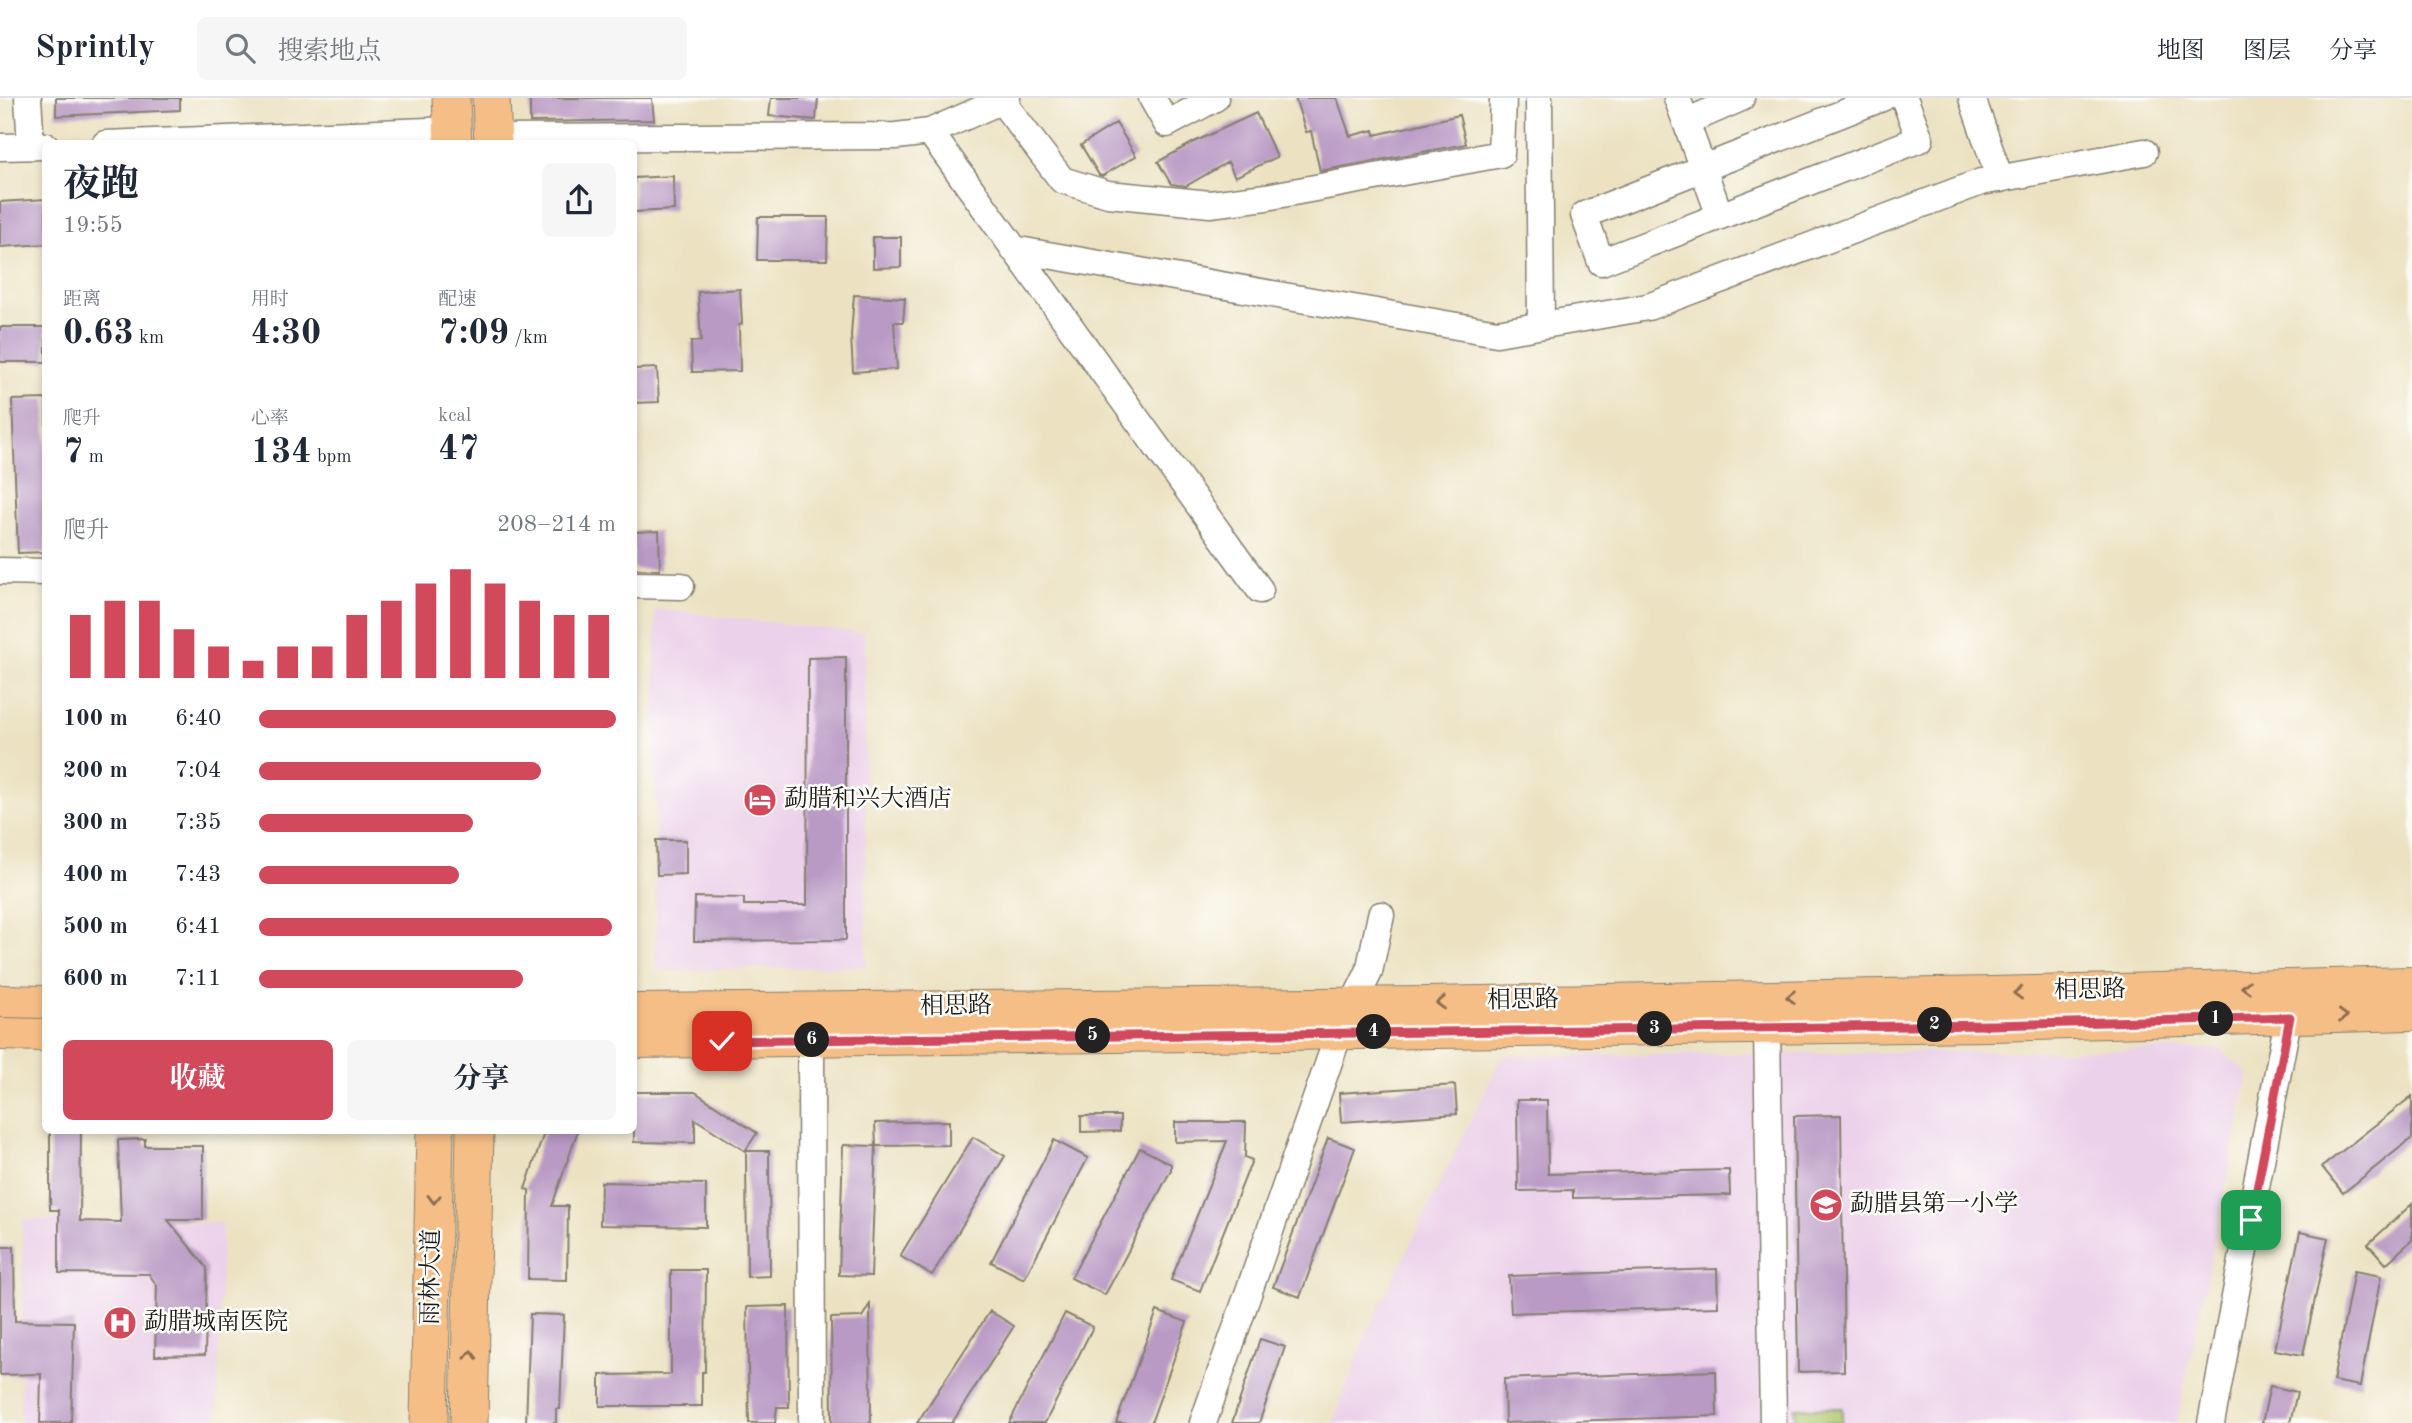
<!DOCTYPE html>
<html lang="zh">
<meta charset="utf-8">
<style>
:root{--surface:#fff;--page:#f6f6f7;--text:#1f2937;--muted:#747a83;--line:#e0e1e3;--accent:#d1495b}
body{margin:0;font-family:"Old Standard TT","Noto Serif SC",serif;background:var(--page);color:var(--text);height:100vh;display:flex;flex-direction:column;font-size:26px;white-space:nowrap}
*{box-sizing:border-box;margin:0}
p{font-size:23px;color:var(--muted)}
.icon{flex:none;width:38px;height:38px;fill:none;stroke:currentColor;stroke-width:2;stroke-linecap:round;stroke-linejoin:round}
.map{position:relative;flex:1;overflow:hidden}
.details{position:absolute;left:42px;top:42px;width:595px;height:994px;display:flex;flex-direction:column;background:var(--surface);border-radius:10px;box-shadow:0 4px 10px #0003}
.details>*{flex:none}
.pin{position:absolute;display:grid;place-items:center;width:60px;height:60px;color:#fff;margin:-30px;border-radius:14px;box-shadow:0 4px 10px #0006}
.km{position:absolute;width:35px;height:35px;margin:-18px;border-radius:50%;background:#222;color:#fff;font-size:19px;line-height:35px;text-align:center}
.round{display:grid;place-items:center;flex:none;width:74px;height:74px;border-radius:10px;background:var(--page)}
.overview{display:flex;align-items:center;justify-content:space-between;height:119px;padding:0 21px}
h1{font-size:38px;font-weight:700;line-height:52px}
.figures{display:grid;grid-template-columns:repeat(3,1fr);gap:10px;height:119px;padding:7px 21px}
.figures div{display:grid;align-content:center}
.figures b{font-size:35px;font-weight:700}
.figures small{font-size:19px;font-weight:400}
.figures p{font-size:19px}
.chart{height:196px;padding:14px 21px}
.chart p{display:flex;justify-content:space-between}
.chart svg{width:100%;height:126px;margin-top:7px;stroke:var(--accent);stroke-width:6}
.action{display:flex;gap:14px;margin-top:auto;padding:14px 21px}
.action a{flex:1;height:80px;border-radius:10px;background:var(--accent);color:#fff;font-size:28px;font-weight:700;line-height:80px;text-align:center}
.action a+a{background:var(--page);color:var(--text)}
ul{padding:0 21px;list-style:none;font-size:23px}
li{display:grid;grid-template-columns:112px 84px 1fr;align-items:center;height:52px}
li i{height:18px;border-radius:9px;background:var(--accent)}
header{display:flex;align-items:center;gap:42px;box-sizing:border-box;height:98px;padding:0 35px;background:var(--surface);border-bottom:2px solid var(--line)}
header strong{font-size:33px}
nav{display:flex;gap:38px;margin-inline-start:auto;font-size:24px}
.search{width:490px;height:63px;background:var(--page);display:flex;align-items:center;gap:18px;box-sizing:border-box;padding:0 24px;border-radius:10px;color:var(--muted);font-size:26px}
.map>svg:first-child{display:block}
.built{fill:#ecd1ea}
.green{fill:#aac56c;stroke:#637044;stroke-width:2}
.building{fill:#b99ac5}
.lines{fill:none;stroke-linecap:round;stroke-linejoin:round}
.minor-casing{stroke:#847f6f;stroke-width:29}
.major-casing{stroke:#847f6f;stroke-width:34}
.highway-casing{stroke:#847f6f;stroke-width:39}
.minor{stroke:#fff;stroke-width:26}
.major{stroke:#f6be87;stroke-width:32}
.highway{stroke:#f6be87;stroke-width:37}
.oneway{stroke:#896d52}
.route-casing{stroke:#fff;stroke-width:14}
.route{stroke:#d1495b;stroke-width:9}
.labels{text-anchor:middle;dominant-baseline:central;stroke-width:5;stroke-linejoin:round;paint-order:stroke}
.poi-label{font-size:24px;fill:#1c1c1c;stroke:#fdfcf7;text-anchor:start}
.street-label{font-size:24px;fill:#1c1c1c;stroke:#fdfcf7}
</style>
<header>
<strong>Sprintly</strong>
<div class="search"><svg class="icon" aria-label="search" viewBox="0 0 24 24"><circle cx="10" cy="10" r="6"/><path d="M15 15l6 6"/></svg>搜索地点</div>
<nav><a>地图</a><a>图层</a><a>分享</a></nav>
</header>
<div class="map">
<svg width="2412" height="1325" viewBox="0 0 2412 1325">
<rect width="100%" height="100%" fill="#fdfcf7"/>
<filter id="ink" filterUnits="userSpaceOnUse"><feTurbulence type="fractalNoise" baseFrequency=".0143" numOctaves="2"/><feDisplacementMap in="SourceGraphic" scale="14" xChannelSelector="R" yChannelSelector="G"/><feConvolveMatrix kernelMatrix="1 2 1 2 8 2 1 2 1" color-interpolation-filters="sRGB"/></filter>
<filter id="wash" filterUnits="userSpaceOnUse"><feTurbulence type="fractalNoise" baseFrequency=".00686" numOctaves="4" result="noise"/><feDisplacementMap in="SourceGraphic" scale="28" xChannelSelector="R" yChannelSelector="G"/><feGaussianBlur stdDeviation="1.57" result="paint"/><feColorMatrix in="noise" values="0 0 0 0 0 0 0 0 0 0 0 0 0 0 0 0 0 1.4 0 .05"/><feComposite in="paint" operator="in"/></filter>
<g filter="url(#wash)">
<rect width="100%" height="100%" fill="#ece2c2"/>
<!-- built -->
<path class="built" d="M655 511 865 535 866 868 656 873Z
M2220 951 2249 976 2177 1325H1333L1365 1239 1502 958Z
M23 1121 222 1125 217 1325H20Z"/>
<!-- green -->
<path class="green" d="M1795 1310H1842V1325H1795Z"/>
<g id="blocks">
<!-- building -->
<path class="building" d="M56 0H180V12L56 18Z
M530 0H652L654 22 530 24Z
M771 0H818L816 22 769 18Z
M1295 0H1337L1350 38 1374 32 1375 37 1459 17 1466 46 1320 73 1311 33 1306 34Z
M1256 15 1277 59 1235 79 1228 64 1186 88 1171 86 1158 64 1194 44Z
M1116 25 1136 58 1102 78 1099 77 1081 47Z
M673 78 674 112 634 114V80Z
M46 101V146L0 149V104Z
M758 119H828L827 162H757Z
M873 139H901V169L873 170Z
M740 191 742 226 739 227 740 273 692 274 691 244 701 243 698 194Z
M854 197 905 200 903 224H894L897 271 853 274 851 237Z
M0 229H46V264H0Z
M657 270 659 304 634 305V271Z
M46 301V454L18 455 12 302Z
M659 433 660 472 634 471V434Z
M846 559V842L694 843 695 799 744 800V807H807L808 560Z
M656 742H686V776L657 777Z
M1455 987 1457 1016 1341 1024 1339 995Z
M634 994H695L757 1035 745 1053 695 1021V1045L634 1044Z
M2412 998V1040L2343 1095 2322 1069Z
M1517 1002H1547L1548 1076 1729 1072 1730 1097 1573 1100V1092L1518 1093Z
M1841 1017 1844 1273 1798 1274 1794 1018Z
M1081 1018H1120V1033L1081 1034Z
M949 1023V1047L876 1048 875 1025Z
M1175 1024H1246L1245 1059 1252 1062 1200 1193 1171 1182 1227 1043 1175 1044Z
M50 1032H81L80 1123 121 1124 118 1042 145 1041V1048H203V1122H168L207 1170 205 1257 155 1258 157 1188 149 1176 59 1175V1112H50Z
M545 1032H578L552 1108H568L567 1182 528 1181 529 1092 525 1091Z
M973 1039 1005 1058 932 1177 900 1158Z
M1328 1040 1355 1050 1300 1199 1273 1189Z
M1054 1042 1088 1060 1024 1181 991 1164Z
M843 1047 876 1048 871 1178 839 1177Z
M1140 1050 1171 1066V1072L1105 1197 1071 1180Z
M746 1053H769L770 1178 747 1179Z
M601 1084 706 1086V1129L600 1127Z
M2412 1106V1142L2386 1166 2368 1146Z
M2300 1134 2328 1140 2303 1257 2275 1252Z
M0 1149H14L15 1223 74 1224 71 1325H40L41 1276 0 1277Z
M1717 1171 1718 1209 1511 1215 1509 1178Z
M671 1172H706L705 1274H702V1308H600V1277L671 1276Z
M2354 1173 2381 1178 2360 1288 2333 1283Z
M870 1206 871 1325H832L831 1220 862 1219Z
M788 1208 789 1309H777L775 1325H749L747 1209Z
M990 1213 1014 1228 952 1325H917Z
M1157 1213 1187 1224 1151 1325H1116Z
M1065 1215 1093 1229 1045 1325H1009Z
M530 1216 564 1217 560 1311H556V1325H526Z
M1260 1241 1285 1249 1259 1325H1232Z
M1716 1273 1717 1318 1505 1325 1504 1281Z
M2270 1288 2297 1294 2290 1325H2262Z"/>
</g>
</g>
<g filter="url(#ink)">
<use href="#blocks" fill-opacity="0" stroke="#847f6f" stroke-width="2"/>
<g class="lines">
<defs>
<path id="minor" d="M28 0 31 48
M1152 0 1167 26 1215 0
M1539 0 1541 227
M1677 0 1686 24 1741 0
M1882 0 1584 117 1601 164 1920 41 1904 0
M1972 0 2000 81
M1001 2 1062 82 1108 96 1210 106 1266 99 1501 56 1503 0
M1686 24 1720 118
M930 34 1260 492
M493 40 896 38 930 34 1007 0
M105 46 453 32
M0 49 46 48
M1013 151 1497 235 1648 209 1981 84 2144 54
M0 473 46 474
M634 487 681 488
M1767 929 1773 1325
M811 942 812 1325
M1203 1325 1339 935 1369 874 1381 817
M2211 1325 2292 900"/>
<path id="major" d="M0 903 46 904
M634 912 1428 905 1993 895 2412 885
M0 936 46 937
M634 944 1992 927 2412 916"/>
<path id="highway" d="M451 0 453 46
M491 0 493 46
M429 1325 435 1032
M469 1325 475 1032"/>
</defs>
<!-- minor casing -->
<use href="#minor" class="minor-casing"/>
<!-- major casing -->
<use href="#major" class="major-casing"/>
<!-- highway casing -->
<use href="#highway" class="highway-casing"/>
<!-- minor -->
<use href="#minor" class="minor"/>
<!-- major -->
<use href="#major" class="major"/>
<!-- highway -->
<use href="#highway" class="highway"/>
</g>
<!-- one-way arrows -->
<defs><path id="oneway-chevron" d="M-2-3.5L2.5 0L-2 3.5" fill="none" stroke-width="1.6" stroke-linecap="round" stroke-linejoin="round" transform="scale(1.75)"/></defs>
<g class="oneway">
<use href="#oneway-chevron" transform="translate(2246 889) rotate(179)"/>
<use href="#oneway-chevron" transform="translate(2018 895) rotate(179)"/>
<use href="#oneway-chevron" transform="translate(1791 899) rotate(179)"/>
<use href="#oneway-chevron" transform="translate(1441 905) rotate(179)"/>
<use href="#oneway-chevron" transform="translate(2343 918) rotate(-1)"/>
<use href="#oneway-chevron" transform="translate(434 1101) rotate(91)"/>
<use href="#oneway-chevron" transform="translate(471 1257) rotate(-89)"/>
</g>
</g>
<g class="lines" filter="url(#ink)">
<defs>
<path id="route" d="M722 943 1992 927 2290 919 2251 1122"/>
</defs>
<!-- route casing -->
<use href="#route" class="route-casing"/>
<!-- route -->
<use href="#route" class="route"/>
</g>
<!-- icons -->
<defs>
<symbol id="hotel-disc" viewBox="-11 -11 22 22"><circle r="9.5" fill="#d1495b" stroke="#fdfcf7"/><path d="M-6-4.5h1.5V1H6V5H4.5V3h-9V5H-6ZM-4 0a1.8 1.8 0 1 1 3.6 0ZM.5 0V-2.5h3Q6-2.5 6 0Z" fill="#fff"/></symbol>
<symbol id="school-disc" viewBox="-11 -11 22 22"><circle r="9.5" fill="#d1495b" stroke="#fdfcf7"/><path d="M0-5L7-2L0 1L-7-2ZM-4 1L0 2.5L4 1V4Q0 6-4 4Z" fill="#fff"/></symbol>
<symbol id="hospital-disc" viewBox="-11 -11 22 22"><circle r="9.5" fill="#d1495b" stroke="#fdfcf7"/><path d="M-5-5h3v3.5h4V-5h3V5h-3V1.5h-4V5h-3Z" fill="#fff"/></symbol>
</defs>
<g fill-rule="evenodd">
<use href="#hotel-disc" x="741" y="683" width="38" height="38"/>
<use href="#school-disc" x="1807" y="1088" width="38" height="38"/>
<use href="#hospital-disc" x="101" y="1206" width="38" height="38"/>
</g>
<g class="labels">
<!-- poi labels -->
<g class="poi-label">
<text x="784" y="702">勐腊和兴大酒店</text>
<text x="1850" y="1107">勐腊县第一小学</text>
<text x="144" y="1225">勐腊城南医院</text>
</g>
<!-- street labels -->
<g class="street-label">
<text transform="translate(2090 893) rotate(-1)">相思路</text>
<text transform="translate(1523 903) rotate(-1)">相思路</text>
<text transform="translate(956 909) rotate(-1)">相思路</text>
<text transform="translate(432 1179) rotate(-89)">雨林大道</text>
</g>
</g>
</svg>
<div class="pin" style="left:2251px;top:1122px;background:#1e9e55"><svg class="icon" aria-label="arrive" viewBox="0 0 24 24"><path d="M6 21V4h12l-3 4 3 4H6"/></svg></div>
<div class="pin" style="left:722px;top:943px;background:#d93025"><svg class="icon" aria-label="check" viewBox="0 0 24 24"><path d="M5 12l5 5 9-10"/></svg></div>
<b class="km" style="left:2216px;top:921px">1</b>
<b class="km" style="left:1935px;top:927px">2</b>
<b class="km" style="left:1655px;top:931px">3</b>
<b class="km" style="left:1374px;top:934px">4</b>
<b class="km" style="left:1093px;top:938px">5</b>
<b class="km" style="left:812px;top:942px">6</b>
<section class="details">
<div class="overview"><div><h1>夜跑</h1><p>19:55</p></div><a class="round"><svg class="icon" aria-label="share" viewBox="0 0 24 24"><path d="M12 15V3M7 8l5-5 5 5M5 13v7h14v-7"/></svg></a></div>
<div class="figures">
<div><p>距离</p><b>0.63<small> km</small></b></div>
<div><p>用时</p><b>4:30</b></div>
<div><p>配速</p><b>7:09<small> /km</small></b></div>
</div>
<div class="figures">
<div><p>爬升</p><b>7<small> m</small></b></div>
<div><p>心率</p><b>134<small> bpm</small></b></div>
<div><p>kcal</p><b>47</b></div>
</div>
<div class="chart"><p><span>爬升</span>208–214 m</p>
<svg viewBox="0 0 160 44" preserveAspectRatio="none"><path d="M5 44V22M15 44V17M25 44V17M35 44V27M45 44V33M55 44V38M65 44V33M75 44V33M85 44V22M95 44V17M105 44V11M115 44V6M125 44V11M135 44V17M145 44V22M155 44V22"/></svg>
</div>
<ul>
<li><b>100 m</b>6:40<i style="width:100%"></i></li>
<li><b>200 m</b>7:04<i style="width:79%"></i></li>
<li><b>300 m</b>7:35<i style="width:60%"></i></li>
<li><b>400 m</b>7:43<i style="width:56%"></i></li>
<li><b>500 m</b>6:41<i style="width:99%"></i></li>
<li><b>600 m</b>7:11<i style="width:74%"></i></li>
</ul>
<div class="action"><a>收藏</a><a>分享</a></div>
</section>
</div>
